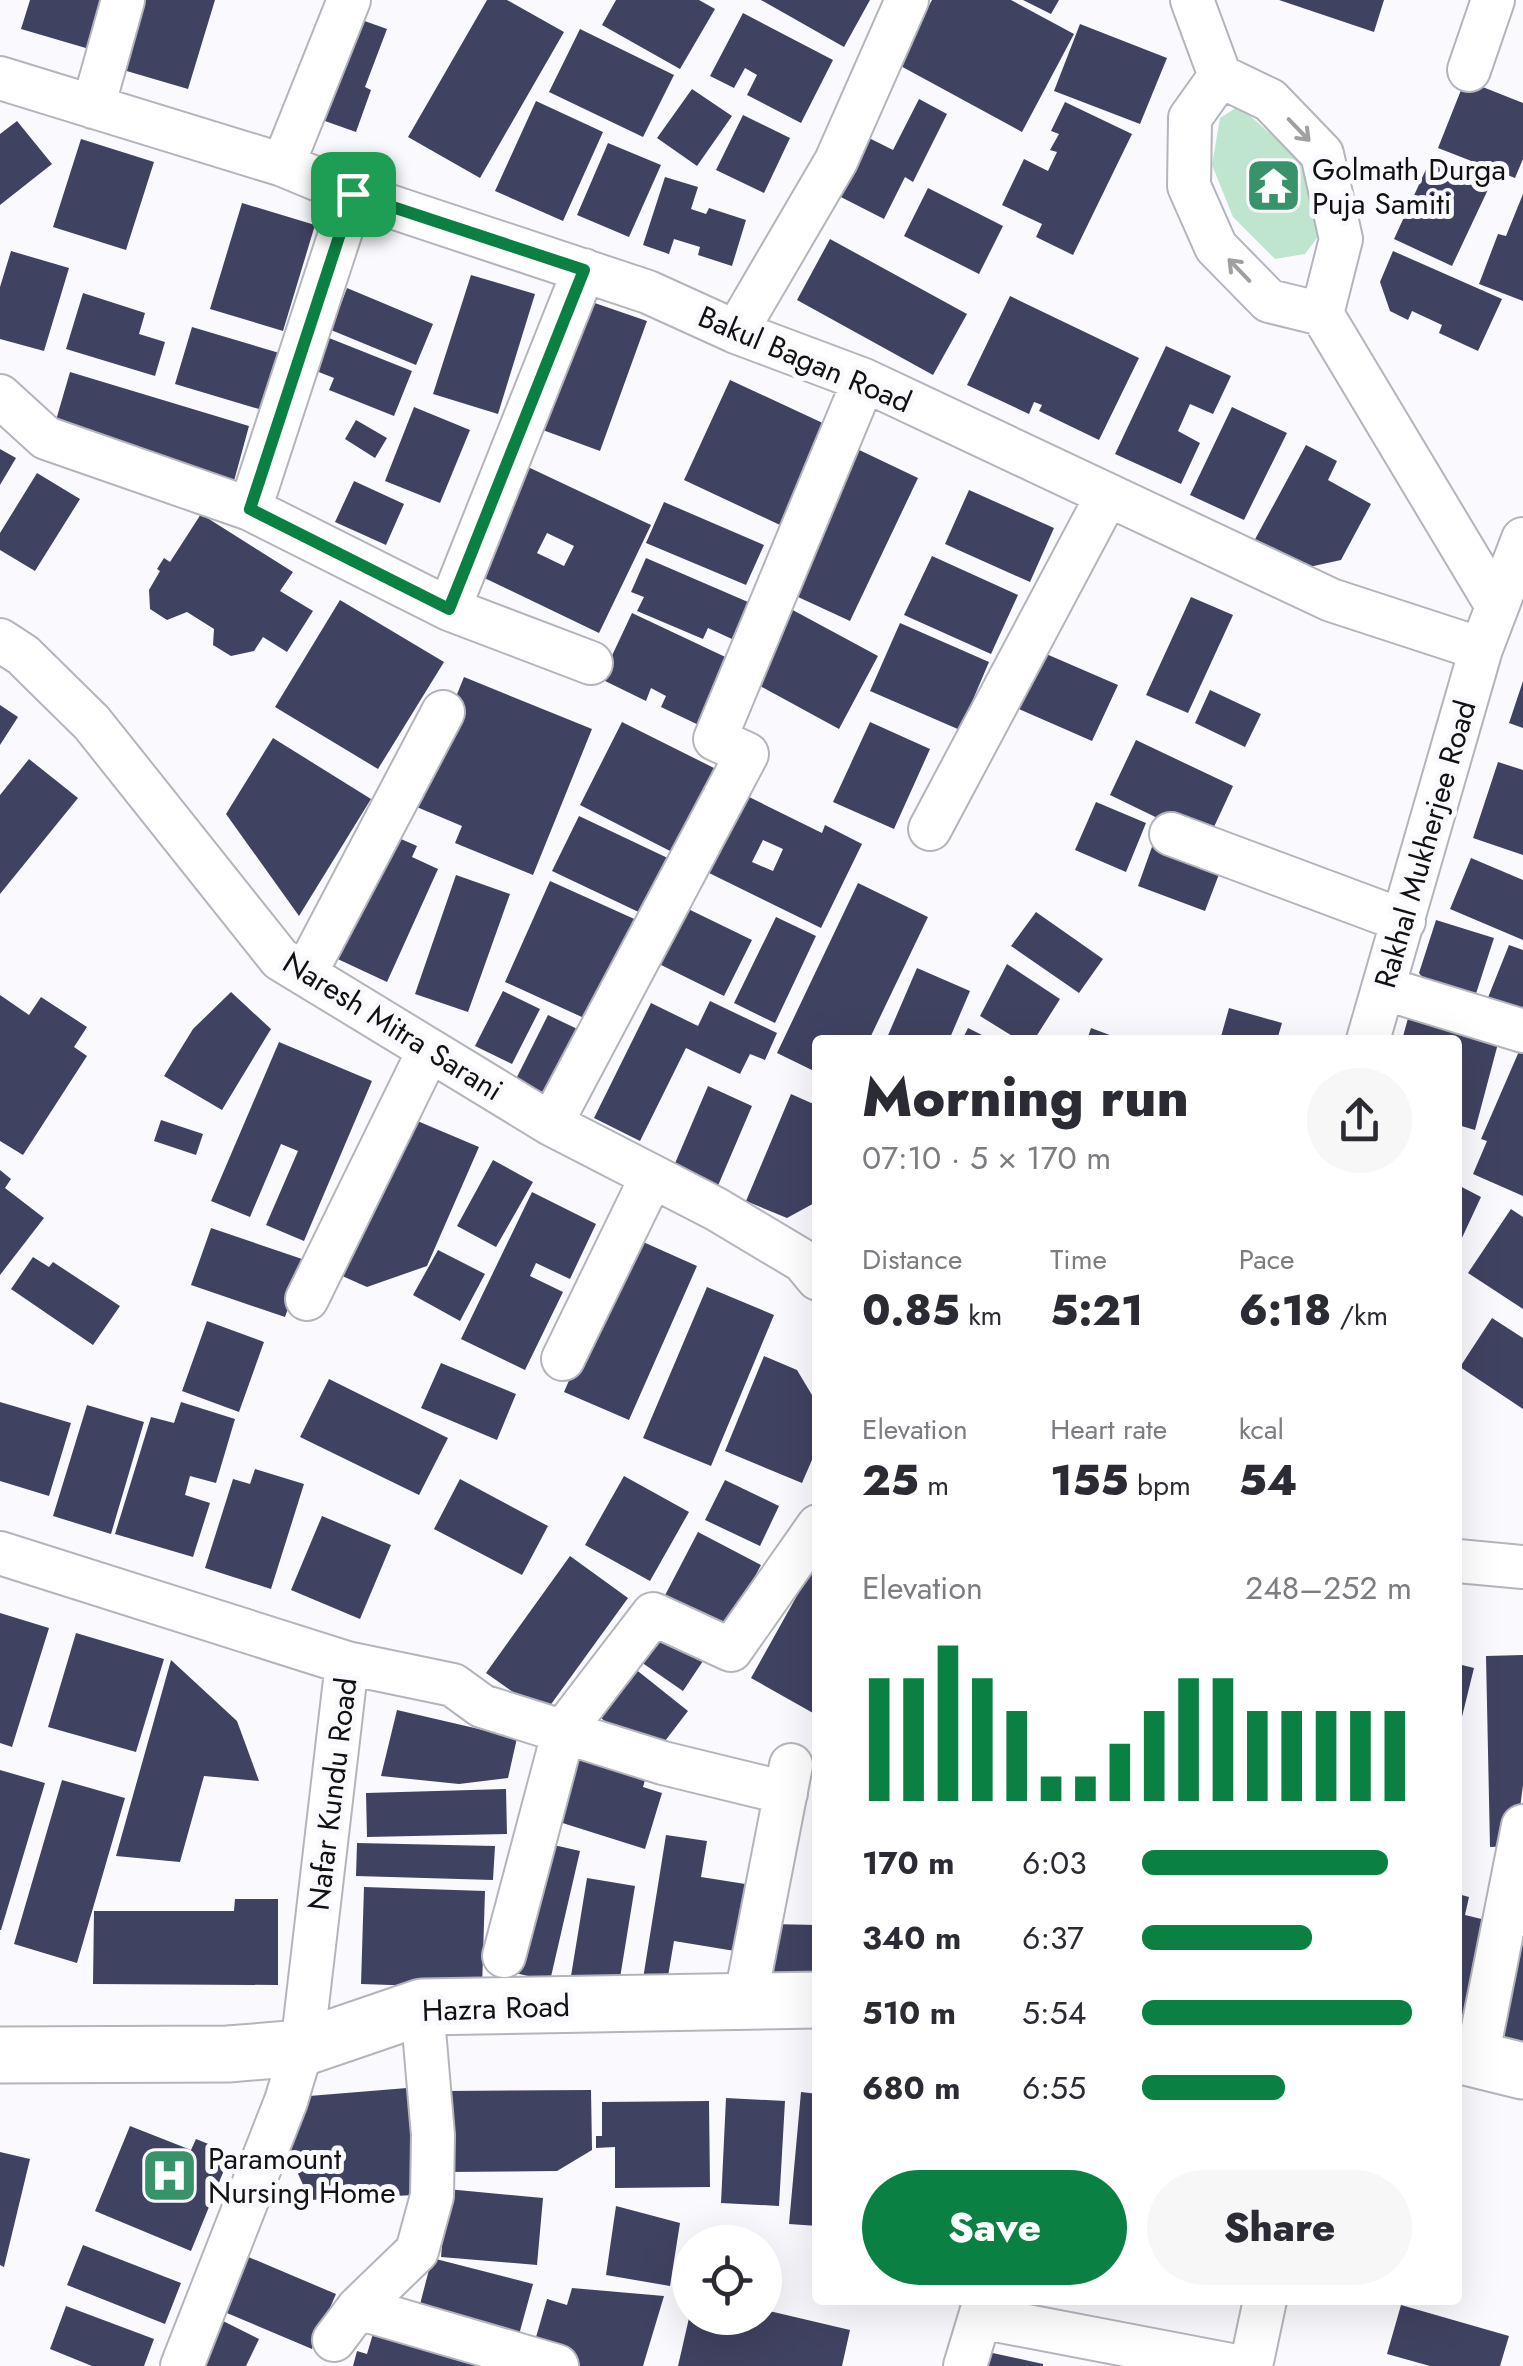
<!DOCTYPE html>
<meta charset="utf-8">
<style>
:root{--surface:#fff;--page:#f7f7f7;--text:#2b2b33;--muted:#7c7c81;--accent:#0b8043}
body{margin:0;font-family:Jost,sans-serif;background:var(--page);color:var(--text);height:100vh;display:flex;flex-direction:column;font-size:38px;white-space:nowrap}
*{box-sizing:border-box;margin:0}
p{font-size:32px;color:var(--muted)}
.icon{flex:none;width:55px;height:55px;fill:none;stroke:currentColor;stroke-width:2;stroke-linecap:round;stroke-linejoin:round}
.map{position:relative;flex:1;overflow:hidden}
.details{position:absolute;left:812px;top:1035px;width:650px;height:1270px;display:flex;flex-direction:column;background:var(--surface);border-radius:10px;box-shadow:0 10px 40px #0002}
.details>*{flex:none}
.controls{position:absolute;left:672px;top:2225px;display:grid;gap:20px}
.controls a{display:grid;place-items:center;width:110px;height:110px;border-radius:50%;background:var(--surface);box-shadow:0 10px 40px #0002;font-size:50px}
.pin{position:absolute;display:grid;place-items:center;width:85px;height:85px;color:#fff;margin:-42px;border-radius:20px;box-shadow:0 5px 15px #0006}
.round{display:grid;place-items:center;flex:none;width:105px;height:105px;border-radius:52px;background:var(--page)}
.headline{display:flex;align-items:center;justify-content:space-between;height:170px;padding:0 50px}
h1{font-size:55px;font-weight:800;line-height:75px}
.stats{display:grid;grid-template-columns:repeat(3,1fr);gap:15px;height:170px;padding:10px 50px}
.stats div{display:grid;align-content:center}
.stats b{font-size:42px;font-weight:800}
.stats small{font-size:28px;font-weight:400}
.stats p{font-size:28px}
.chart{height:280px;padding:20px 50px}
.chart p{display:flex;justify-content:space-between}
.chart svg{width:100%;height:180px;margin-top:10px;stroke:var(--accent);stroke-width:6}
.button{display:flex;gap:20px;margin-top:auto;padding:20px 50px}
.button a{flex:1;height:115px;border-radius:60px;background:var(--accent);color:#fff;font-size:40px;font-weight:800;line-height:115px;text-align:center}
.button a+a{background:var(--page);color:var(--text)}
ul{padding:0 50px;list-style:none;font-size:32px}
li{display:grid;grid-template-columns:160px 120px 1fr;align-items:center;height:75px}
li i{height:25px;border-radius:12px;background:var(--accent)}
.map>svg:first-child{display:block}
.green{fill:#bfe5cf}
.building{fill:#404261;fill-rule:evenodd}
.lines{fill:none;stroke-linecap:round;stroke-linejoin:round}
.minor-casing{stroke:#b4b4bd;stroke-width:46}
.major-casing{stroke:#b4b4bd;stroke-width:59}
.minor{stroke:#fff;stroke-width:42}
.major{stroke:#fff;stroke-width:55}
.oneway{stroke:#a0a0a1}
.route-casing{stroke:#fff;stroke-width:20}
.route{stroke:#0b8043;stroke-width:12}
.labels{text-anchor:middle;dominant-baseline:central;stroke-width:10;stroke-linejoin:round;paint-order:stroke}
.poi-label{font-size:30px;fill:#111114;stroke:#fafafe;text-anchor:start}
.street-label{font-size:30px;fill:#111114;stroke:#fafafe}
</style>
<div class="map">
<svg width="1523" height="2366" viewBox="0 0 1523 2366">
<rect width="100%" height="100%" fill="#fafafe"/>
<!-- green -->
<path class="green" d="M1239 106 1299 159 1323 230 1305 254 1275 259 1233 217 1212 165 1220 118Z"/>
<!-- building -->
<path class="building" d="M30 0H111L96 51 21 29Z
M133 0H215L188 89 113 67Z
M487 0H507L564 32 480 178 408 137Z
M616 0H699L715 9 680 69 602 25Z
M761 0H870L844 47Z
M932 0H1011L1074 34 1022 132 897 64Z
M1023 0H1059L1051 14Z
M1279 0H1384L1374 32Z
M743 13 833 60 801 123 747 95 757 75 745 68 734 88 710 76Z
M359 19 387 29 365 87 371 90 356 132 322 120Z
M1080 24 1167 58 1140 124 1054 91Z
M580 29 674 75 643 137 549 92Z
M1465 80 1523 103V159L1515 178 1438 148Z
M692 89 732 116 697 166 657 138Z
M919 99 947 114 913 182 905 177 884 219 831 192 861 134 893 150Z
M536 101 603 132 563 221 495 191Z
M1065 102 1132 134 1073 255 1036 237 1042 224 1002 205 1024 159 1048 171 1057 152 1050 150 1059 134 1051 131Z
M743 115 790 138 764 193 716 170Z
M17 121 52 164 0 205V134Z
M81 139 154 162 126 250 53 227Z
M608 143 661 165 629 237 577 215Z
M1433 154 1492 181 1452 266 1394 239Z
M665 177 698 187 691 209 706 214 709 208 746 220 732 266 698 255 700 247 674 239 669 254 643 245Z
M928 188 1003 226 979 274 904 236Z
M1523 194V301L1479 284 1498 234 1506 236Z
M242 203 315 225 283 331 210 309Z
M830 239 967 314 933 375 797 300Z
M11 251 69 268 44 351 0 339V287Z
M1393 251 1502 299 1478 351 1439 333 1442 325 1412 311 1408 320 1390 311 1380 282Z
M471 275 535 294 498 414 433 394Z
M347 288 433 324 416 365 331 330Z
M83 293 145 313 139 334 165 342 155 376 66 349Z
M1010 296 1139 358 1099 440 1039 411 1042 405 1034 402 1029 414 967 385Z
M586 300 647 321 600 451 540 429Z
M192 327 286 355 269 412 175 384Z
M324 336 412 371 394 416 329 390 334 378 311 369Z
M1166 346 1231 376 1213 414 1190 404 1178 431 1200 443 1181 484 1115 454Z
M70 372 249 426 234 481 54 427Z
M730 380 827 425 780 525 684 480Z
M414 407 470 430 440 503 385 481Z
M1232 407 1287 433 1244 520 1190 495Z
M356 420 387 438 375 458 345 439Z
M1306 445 1337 461 1328 480 1371 504 1341 560 1300 569 1253 543Z
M853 447 918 478 850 621 785 591Z
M0 449 16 458 0 485Z
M528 467 651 525 599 633 476 574ZM547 533 574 546 564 566 537 553Z
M37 473 80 499 35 571 0 550V533Z
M354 481 404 504 386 545 335 522Z
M969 490 1054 528 1030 582 945 544Z
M664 502 764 545 746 585 646 543Z
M201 514 293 572 280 591 313 611 287 652 263 637 254 651 231 656 213 645 214 629 187 612 167 620 150 609 149 590 160 571 157 569 164 558 170 562Z
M932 556 1018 595 991 654 904 615Z
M646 558 748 602 732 639 708 628 703 639 637 611 644 597 631 592Z
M1191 597 1233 615 1188 713 1146 695Z
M340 600 444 662 378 769 275 707Z
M789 608 878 656 839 729 749 680Z
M632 613 736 662 705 728 661 707 666 696 651 688 646 701 601 679Z
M900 623 989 662 960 730 870 691Z
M1037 650 1118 685 1092 741 1012 706Z
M464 677 592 729 533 875 455 843 462 826 412 805Z
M1523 681V728L1509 723Z
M1210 690 1261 714 1245 747 1195 723Z
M0 705 18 717 0 745Z
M622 722 718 770 676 854 580 805Z
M870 722 930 749 894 829 833 802Z
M273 738 371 799 299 916 226 814Z
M1136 740 1233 786 1207 842 1110 795Z
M29 759 78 798 0 894V795Z
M1498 762 1523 770V855L1473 838Z
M743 794 822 833 825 825 862 844 821 928 705 871ZM763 840 783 849 773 871 752 862Z
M1096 802 1146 823 1126 872 1075 850Z
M579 816 674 861 647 916 552 871Z
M385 832 417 846 412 857 438 869 387 982 329 955Z
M1153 844 1221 869 1205 911 1138 886Z
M1471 858 1523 880V940L1450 909Z
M456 875 510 894 468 1012 415 994Z
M550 881 641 922 595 1023 505 982Z
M858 883 928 917 869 1040H818V1073L777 1053Z
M680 905 752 940 724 996 653 961Z
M1036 912 1103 959 1079 993 1011 946Z
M776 917 816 936 775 1023 734 1003Z
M1436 920 1494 938 1472 1006 1435 994 1419 973Z
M1509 945 1523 950V1014L1487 1000Z
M1007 964 1060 999 1034 1040H1019L980 1016Z
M917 968 970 991 949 1040H886Z
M503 991 540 1009 512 1064 475 1046Z
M231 992 271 1029 222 1110 164 1076 193 1029Z
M0 995 29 1015 41 997 87 1027 74 1047 87 1056 23 1155 0 1141Z
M710 1001 777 1033 765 1060 750 1054 740 1074 686 1048 640 1141 594 1118 651 1003 698 1026Z
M1229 1008 1282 1023 1277 1040H1220Z
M1410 1011 1500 1036 1475 1130 1458 1125V1040H1402Z
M548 1015 590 1035 557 1102 515 1081Z
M968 1028 992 1040H962Z
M1091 1028 1123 1040H1087Z
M279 1042 372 1081 304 1241 266 1225 298 1151 281 1144 250 1217 211 1201Z
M1523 1042V1196L1473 1174 1487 1141 1481 1139Z
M708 1086 752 1106 717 1188 673 1168Z
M791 1094 818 1106V1201L787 1218 746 1201Z
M408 1117 479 1147 427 1266 367 1287 340 1275Z
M161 1120 203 1134 196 1155 154 1141Z
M493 1160 533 1182 496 1247 457 1226Z
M0 1170 11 1179 5 1188 44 1218 0 1275Z
M1458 1185 1481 1197 1461 1240 1458 1238Z
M532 1192 596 1224 570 1279 536 1263 530 1276 563 1292 525 1370 461 1339Z
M1511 1209 1523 1217V1309L1468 1273Z
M211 1228 305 1260 285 1317 191 1285Z
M632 1237 697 1266 629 1420 564 1392Z
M438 1250 485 1274 460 1321 413 1295Z
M33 1257 49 1267 53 1262 120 1306 93 1345 11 1289Z
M707 1287 774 1315 711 1466 643 1438Z
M1492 1318 1523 1338V1409L1460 1367Z
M207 1321 264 1342 239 1412 182 1391Z
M764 1356 797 1370 818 1405V1446L802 1483 725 1451Z
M441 1363 516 1394 497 1440 421 1408Z
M329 1379 448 1438 419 1495 300 1437Z
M0 1402 71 1423 49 1496 0 1481Z
M181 1402 235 1419 216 1483 190 1476 185 1495 210 1503 193 1557 115 1534 151 1417 174 1423Z
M87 1405 144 1422 111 1534 53 1516Z
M255 1469 304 1484 271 1589 205 1568 233 1479 250 1484Z
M624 1476 689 1512 650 1581 585 1545Z
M460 1479 548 1526 522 1575 434 1529Z
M725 1480 779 1506 760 1546 705 1520Z
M322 1516 391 1545 360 1619 291 1590Z
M698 1532 761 1565 724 1636 661 1603Z
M570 1556 628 1598 544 1714 486 1673Z
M818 1558V1705L813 1713 751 1678Z
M0 1613 49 1628 12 1747 0 1743Z
M667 1623 709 1652 683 1691 641 1662Z
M76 1633 164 1659 136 1752 48 1727Z
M1523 1655V1785L1515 1846 1490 1847 1486 1656Z
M171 1660 237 1721 259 1781 204 1776 180 1862 116 1856Z
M629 1664 688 1711 652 1758 592 1711Z
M1458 1664 1474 1668 1459 1729 1458 1728Z
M397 1710 517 1738 508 1778 459 1784 381 1776Z
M572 1757 645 1780 643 1787 662 1793 645 1849 553 1820Z
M0 1770 45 1783 1 1930H0Z
M62 1780 125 1798 77 1963 14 1944Z
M506 1789 507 1834 367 1837 366 1793Z
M666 1835 707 1841 701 1877 758 1886 747 1953 674 1941 666 1988 642 1985Z
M357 1843 495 1846 493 1880 356 1876Z
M545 1843 580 1851 550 1981 515 1973Z
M587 1878 635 1886 619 1984 571 1976Z
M364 1887 485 1891 482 1988 361 1984Z
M1458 1894 1469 1897 1465 1915 1498 1923 1458 2044Z
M235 1899H278V1985L93 1984 94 1911H234Z
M1523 1920V2065L1490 2058Z
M769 1924 818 1925V1976L767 1974Z
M407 2088 415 2195 310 2200 283 2141 297 2097Z
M591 2090 592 2150 557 2171 445 2172 444 2091Z
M801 2092 818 2094V2226L789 2224Z
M726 2098 785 2101 779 2206 721 2203Z
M709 2101 710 2187 615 2188V2147L596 2148V2136H602V2102Z
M130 2126 191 2150 196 2139 231 2153 191 2251 95 2211Z
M0 2152 30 2159 4 2267 0 2265Z
M447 2189 543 2198 537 2265 441 2257Z
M616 2206 680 2223 670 2286 606 2275Z
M83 2245 181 2283 165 2324 67 2285Z
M239 2253 336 2294 312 2349 215 2308Z
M432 2258 533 2284 517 2342 417 2316Z
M572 2288 664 2296 643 2366H580L532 2351 547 2299 567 2305Z
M1401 2305 1509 2336 1500 2366H1430L1387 2354Z
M66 2306 154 2339 144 2366H92L50 2349Z
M765 2310 850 2330 842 2366H678L689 2318H765Z
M217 2318 259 2339 246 2366H200Z
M375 2327 501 2366H353L357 2351 367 2354Z
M988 2352 1043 2364V2366H985Z"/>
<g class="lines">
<defs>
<path id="minor" d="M1192 0 1220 76
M1469 70 1493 0
M1220 76 1190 118 1189 186 1216 247 1269 301 1322 314 1497 606
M1220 76 1270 100 1322 154 1341 239 1322 314
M0 78 283 165 353 194 648 292 736 332 864 380 1331 600 1481 649
M93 107 123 0
M283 165 349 0
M736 332 836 161 907 0
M0 396 46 438 250 509 449 609 591 663
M250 509 353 194
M449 609 584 270
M0 640 23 655 92 723 280 959 551 1124 716 1209 803 1261 818 1279
M930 829 1107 496
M1171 834 1404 921
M305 974 443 712
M1383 988 1523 1031
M1368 1040 1481 649 1523 539
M551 1124 747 754 715 739 864 380
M307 1299 429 1050
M563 1359 652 1176
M0 1553 347 1663 302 2048 286 2101 182 2366
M1458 1561 1523 1567
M347 1663 453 1685 482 1706 663 1763 786 1793
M504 1956 564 1730 653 1614 731 1650 818 1526
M745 2001 791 1765
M1477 2058 1523 1826
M358 2308 557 2366
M980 2317 1236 2366
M334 2340 358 2308 417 2251 432 2196 433 2135 422 2007
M965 2366 985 2300
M1251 2366 1265 2300"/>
<path id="major" d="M0 2055 228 2054 302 2048 422 2007 818 2000
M1458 2055 1523 2071"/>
</defs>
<!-- minor casing -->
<use href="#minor" class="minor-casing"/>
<!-- major casing -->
<use href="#major" class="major-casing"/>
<!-- minor -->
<use href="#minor" class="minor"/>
<!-- major -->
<use href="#major" class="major"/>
</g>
<!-- one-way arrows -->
<defs><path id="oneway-shaft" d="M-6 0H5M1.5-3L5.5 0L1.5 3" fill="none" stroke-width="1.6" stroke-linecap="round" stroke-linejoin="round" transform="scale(2.5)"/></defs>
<g class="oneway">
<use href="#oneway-shaft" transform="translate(1299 130) rotate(46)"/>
<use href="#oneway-shaft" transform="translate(1239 270) rotate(-134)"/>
</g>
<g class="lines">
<defs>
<path id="route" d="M353 194 584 270 449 609 250 509Z"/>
</defs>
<!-- route casing -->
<use href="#route" class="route-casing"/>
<!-- route -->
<use href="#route" class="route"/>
</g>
<!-- icons -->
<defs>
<symbol id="temple-square" viewBox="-11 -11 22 22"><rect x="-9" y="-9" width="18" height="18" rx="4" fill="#38936a" stroke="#fafafe"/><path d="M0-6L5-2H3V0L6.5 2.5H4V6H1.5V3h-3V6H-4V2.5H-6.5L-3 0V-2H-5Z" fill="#fff"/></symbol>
<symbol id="hospital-square" viewBox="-11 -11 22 22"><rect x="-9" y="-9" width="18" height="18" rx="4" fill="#38936a" stroke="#fafafe"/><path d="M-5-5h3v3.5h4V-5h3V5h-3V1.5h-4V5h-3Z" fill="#fff"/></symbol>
</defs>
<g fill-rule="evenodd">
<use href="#temple-square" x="1242" y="154" width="63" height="63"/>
<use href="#hospital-square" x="138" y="2144" width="63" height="63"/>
</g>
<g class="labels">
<!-- poi labels -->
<g class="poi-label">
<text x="1312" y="169">Golmath Durga<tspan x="1312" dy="34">Puja Samiti</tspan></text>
<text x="208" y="2158">Paramount<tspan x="208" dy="34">Nursing Home</tspan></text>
</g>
<!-- street labels -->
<g class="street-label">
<text transform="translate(805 359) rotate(23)">Bakul Bagan Road</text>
<text transform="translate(1425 844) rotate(-74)">Rakhal Mukherjee Road</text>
<text transform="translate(393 1026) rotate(32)">Naresh Mitra Sarani</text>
<text transform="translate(332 1794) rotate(-83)">Nafar Kundu Road</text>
<text transform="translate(496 2008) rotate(-2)">Hazra Road</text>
</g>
</g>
</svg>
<div class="controls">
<a><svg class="icon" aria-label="locate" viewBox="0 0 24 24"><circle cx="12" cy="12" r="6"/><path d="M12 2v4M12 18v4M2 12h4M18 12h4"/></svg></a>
</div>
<div class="pin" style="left:353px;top:194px;background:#1e9e55"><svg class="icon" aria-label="arrive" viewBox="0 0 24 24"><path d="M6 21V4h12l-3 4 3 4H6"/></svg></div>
<section class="details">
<div class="headline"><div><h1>Morning run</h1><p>07:10 · 5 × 170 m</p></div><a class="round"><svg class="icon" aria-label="share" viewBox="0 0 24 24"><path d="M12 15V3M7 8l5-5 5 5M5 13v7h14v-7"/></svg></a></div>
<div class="stats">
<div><p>Distance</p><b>0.85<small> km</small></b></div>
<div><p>Time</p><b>5:21</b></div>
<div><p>Pace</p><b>6:18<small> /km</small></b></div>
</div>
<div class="stats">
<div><p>Elevation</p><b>25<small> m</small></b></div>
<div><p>Heart rate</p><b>155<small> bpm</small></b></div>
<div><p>kcal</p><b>54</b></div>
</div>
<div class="chart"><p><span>Elevation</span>248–252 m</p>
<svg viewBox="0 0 160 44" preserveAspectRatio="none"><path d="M5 44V14M15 44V14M25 44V6M35 44V14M45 44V22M55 44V38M65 44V38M75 44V30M85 44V22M95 44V14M105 44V14M115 44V22M125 44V22M135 44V22M145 44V22M155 44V22"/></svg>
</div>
<ul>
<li><b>170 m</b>6:03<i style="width:91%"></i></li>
<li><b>340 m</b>6:37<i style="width:63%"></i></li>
<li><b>510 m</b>5:54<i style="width:100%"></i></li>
<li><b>680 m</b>6:55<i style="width:53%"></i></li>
</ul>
<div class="button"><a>Save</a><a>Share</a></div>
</section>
</div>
